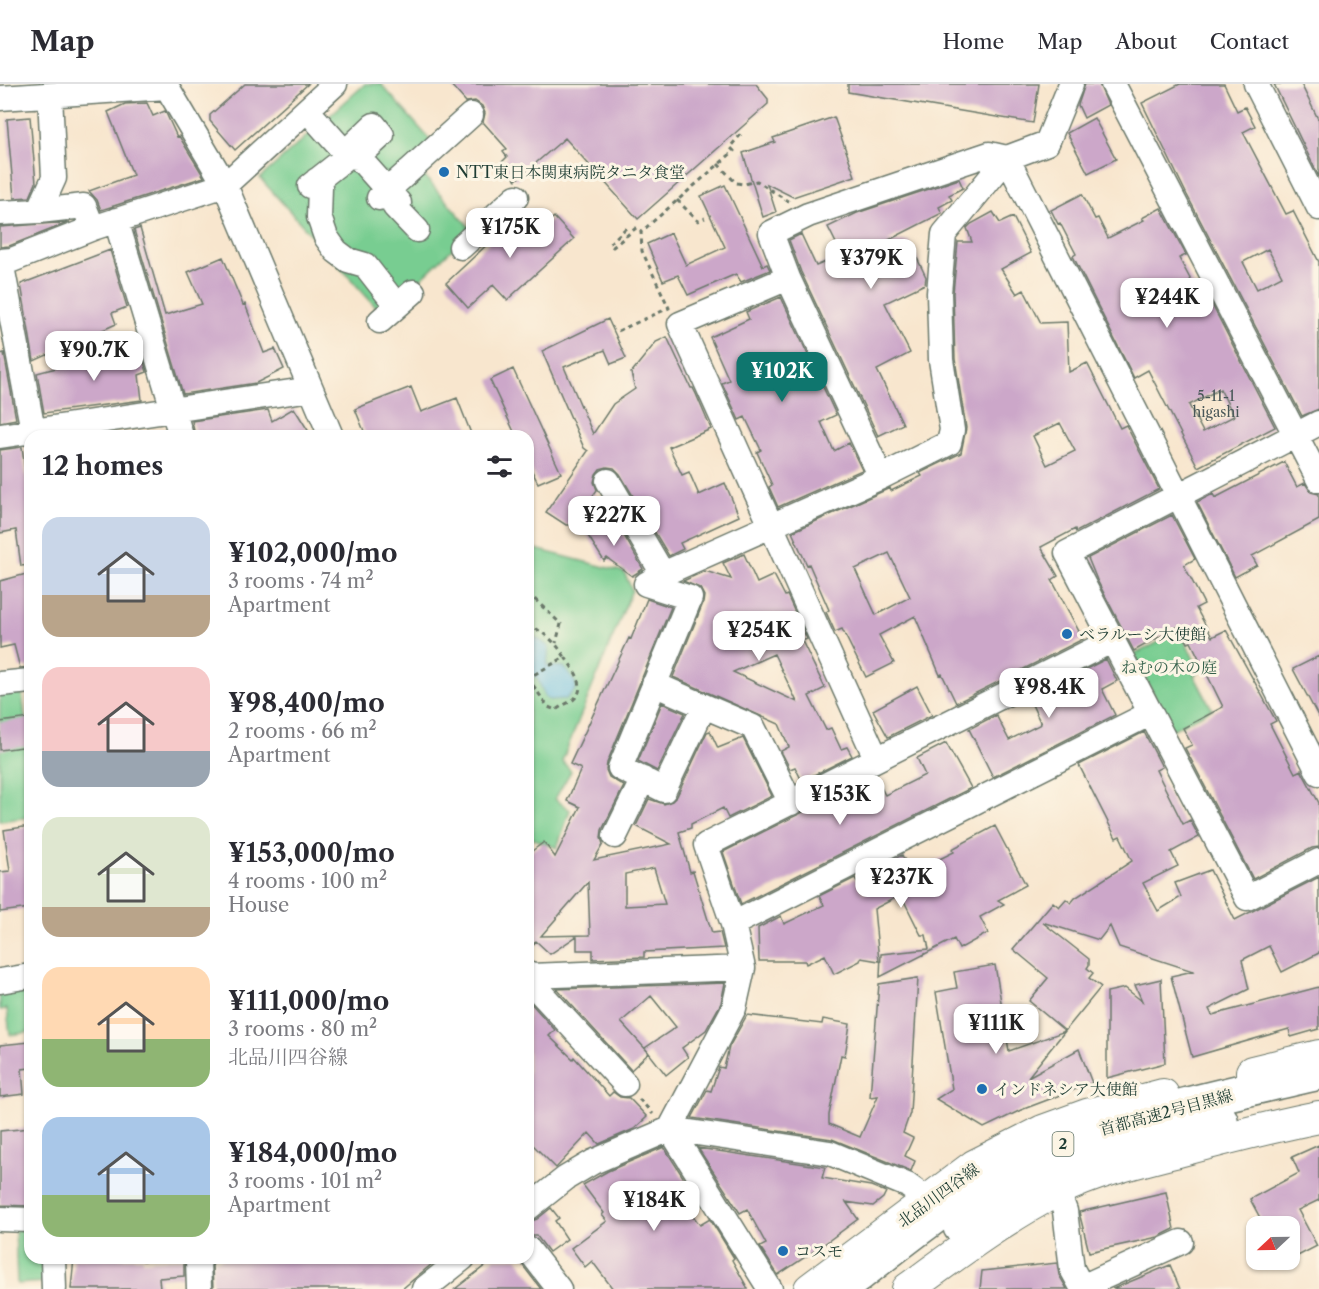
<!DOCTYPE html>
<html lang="en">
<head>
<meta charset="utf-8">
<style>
	:root { --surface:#fff; --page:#f7f7f7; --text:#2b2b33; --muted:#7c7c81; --line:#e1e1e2; --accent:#0f766e }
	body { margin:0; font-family:"Libre Caslon Text","Noto Serif JP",serif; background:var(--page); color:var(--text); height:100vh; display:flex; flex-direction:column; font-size:22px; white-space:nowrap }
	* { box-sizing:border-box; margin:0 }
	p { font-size:20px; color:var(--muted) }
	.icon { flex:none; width:33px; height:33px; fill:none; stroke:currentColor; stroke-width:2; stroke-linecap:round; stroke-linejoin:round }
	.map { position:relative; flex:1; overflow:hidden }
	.sheet { position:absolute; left:24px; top:346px; width:510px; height:834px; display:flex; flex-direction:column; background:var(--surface); border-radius:18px; box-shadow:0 2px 4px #0004 }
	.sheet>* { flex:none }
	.needle { width:39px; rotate:248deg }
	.controls { position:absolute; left:1246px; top:1132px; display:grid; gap:12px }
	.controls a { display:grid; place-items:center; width:54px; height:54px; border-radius:12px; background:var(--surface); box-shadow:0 2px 4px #0004; font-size:30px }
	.price { position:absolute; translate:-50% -51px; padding:0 14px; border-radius:12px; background:#fff; color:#222; font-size:20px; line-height:39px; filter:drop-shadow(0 2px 3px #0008) }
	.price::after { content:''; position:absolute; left:50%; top:36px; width:18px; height:14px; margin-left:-9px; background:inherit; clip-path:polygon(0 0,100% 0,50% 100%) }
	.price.selected { background:var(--accent); color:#fff }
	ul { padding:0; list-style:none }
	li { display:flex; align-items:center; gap:18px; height:150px; padding:0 18px }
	li span { display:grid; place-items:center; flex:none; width:168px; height:120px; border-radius:18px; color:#555 }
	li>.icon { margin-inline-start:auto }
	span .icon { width:72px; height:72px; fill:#fffc; stroke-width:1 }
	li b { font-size:26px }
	h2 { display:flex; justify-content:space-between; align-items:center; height:72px; padding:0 18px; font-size:26px }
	header { display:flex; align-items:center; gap:36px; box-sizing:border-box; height:84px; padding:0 30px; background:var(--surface); border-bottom:2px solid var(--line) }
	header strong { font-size:28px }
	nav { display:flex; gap:33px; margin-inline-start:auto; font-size:21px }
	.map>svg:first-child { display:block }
	.green { fill:#78cd91; stroke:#4c8562; stroke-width:1.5 }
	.water { fill:#63bce0; stroke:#417c8a; stroke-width:1.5 }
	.building { fill:#cca7c9; fill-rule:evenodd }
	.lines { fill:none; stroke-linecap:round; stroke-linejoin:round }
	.minor-casing { stroke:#6b786a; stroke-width:27 }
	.major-casing { stroke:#6b786a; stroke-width:34 }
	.highway-casing { stroke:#6b786a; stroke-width:36 }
	.path { stroke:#6b786a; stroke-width:3; stroke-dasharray:4.5 4.5; stroke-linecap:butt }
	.minor { stroke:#fff; stroke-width:24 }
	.major { stroke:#fff; stroke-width:32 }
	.highway { stroke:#fff; stroke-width:33 }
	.poi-dot { fill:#1f6fb2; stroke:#fcf5e5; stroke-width:2 }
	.labels { text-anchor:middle; stroke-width:6; stroke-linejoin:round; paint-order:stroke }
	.number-label { font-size:14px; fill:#4a5859 }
	.shield { fill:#fcf5e5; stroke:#617469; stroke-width:1.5 }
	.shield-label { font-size:15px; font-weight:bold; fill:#1f3d34 }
	.poi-label { font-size:16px; fill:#1f3d34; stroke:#fcf5e5; text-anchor:start }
	.park-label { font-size:16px; fill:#35614b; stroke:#fcf5e5 }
	.street-label { font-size:16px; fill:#1f3d34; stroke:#fcf5e5 }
</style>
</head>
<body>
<header>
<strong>Map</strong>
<nav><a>Home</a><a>Map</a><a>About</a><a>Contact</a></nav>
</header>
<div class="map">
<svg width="1319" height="1205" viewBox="0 0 1319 1205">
	<rect width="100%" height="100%" fill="#fcf5e5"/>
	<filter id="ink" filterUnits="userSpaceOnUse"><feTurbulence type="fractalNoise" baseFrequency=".0167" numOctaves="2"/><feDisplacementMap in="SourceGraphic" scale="12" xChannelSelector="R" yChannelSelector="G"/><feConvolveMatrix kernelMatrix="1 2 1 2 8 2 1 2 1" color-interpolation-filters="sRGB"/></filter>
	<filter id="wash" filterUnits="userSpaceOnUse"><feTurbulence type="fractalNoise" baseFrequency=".008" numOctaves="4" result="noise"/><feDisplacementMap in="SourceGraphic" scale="24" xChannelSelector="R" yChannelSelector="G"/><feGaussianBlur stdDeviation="1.35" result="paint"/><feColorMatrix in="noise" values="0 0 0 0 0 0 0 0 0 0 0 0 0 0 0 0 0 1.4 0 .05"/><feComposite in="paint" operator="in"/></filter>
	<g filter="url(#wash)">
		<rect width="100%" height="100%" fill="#f8e6ce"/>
		<path class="green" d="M365,0H381L432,58L412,78L472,146L383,231L260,94Z
			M528,463L624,488L632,506L562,677L571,687L555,715L570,726L557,764L528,753Z
			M1180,547L1200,587L1194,591L1212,625L1172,646L1133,571Z
			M22,609L30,675V733L0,737V611Z
			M30,905V948L10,951L7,925L0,926V910Z
			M15,1143H30V1174L46,1175L47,1198L17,1200Z"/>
		<path class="water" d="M528,553L537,554L549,563L547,582L564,583L575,598L576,605L566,615L549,616L545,612L537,594L528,590Z"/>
		<g id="blocks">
			<path class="building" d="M245,0H308L235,66L210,37V31Z
				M450,0H756L768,15V20L638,135L565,54L516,96L501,79L507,73L503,68L507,65L483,38L485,29L482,22L475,17L466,18Z
				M848,0H1039L1033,39L848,8Z
				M1085,0H1099L1108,21L1084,34L1078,21Z
				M1180,0H1224L1237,27L1245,23L1255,42L1243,48L1286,130L1293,127L1319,178V325L1302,332L1187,111L1142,19ZM1268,165L1282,192L1257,205L1243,178Z
				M1274,0H1301L1319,37V93Z
				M147,19L153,32L165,27L177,53L179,52L204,93L101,126L97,116L89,107L133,91L108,28L125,20Z
				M30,33L36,99L30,113L14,114L7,35Z
				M834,33L855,92L793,113L767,100L776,128L763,133L743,69L775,58L773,54Z
				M1094,34L1116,75L1088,89L1067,49Z
				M959,95L963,104L949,111L952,116L939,123L942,129L887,157H909L926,193L925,200L885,219L910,269L877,286L903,340L878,352L801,188L789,156L801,150L816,182L842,171L828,143L857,129Z
				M725,101L763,182L767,180L770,186L741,198L736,190L688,211L678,191L663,197L647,160L671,149L686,181L725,163L701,112Z
				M1082,110L1095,135L1098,134L1108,154L1144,136L1142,134L1161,124L1186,171L1179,174L1202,217L1208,213L1275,343L1198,383L1148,286L1134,294L1073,172L1076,170L1060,139L1058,140L1051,126ZM1220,305L1234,332L1203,348L1189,321Z
				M524,126L541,145L554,133L574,155L507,216L493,201L468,224L446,199Z
				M993,128L1000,139L1013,133L1031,169L1001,185L1017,210L1024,206L1041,239L1067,238L1069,288L1087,279L1120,344L1126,341L1159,405L1076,448L1075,445L1041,463L1058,492L1052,496L1083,555L956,619L942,590L940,591L915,532L879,551L894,579L866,593L842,545L835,548L826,528L829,526L809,480L807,481L792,448L890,404L891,407L922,392L920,389L961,369L966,344L955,275L953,209L958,158H972L967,144L971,140ZM1060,339L1075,367L1047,381L1033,352ZM889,469L910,513L876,531L855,485Z
				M70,138L9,162L0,163V143Z
				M140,144L165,231L202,220L188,188L223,173L243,221L245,220L264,269L275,265L284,285L256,299L183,310L134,146Z
				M110,166L127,223L112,229L116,240L34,277L21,200Z
				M781,213L836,331L821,338L834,367L849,359L862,386L778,423L769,403L772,401L757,368L761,366L745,333L739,336L722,299L729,296L710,253L749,235L746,228Z
				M608,235L626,274L611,280L605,266L564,283L593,350L613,320L635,305L631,289L656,258L667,253L691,304H693L696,310L711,345L669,363L682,391L689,388L699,411L725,399L739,432L680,459L683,465L669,472L620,390L614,384L607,383L600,385L596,390L594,398L597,406L572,441H566L546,428L588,367L584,364L542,267Z
				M139,262L147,288L139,291L142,316L44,329L37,289Z
				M4,269L16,335L0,338V270Z
				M513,285L561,389L538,399L528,379V352H516L490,296Z
				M411,303L421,328L457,314L472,352H366L355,325Z
				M294,324L309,348L300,352H195L192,337L268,326L272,337Z
				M22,363L30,422V481L21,482L16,446L0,449V366Z
				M1284,378L1297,403L1305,399L1311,408L1319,410V436L1252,472L1257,481L1235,493L1197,418L1213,410L1215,414Z
				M1172,431L1195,475L1184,481L1204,520L1196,524L1212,553L1226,546L1276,637L1270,640L1295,689L1301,686L1319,719V763L1312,764L1253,795L1185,664L1192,661L1183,644L1223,623L1191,558L1188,559L1179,542L1134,567L1097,496L1088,474Z
				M605,435L613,445L618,441L643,485L632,492L607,474L604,477L585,447Z
				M744,470L757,499L774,491L785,512L787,511L807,555L802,557L825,604L809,612L826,646L831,644L841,665L847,663L852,672L802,697L795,683L790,685L781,667L789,663L779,640L673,593L703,519L704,512L700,504L683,497L705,487L731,495L723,479ZM774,570L797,618L733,588Z
				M30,489V583L20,584L14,561L0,564V497Z
				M647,515L671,523L607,679L606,686L609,693L624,702L602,746L601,754L603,760L594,776L671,760L636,742L649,715L664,720L672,717L677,712L707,648L710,647L718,664L743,654L772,712L728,734L723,724L691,740V744L679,748L690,788L693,787L712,849L720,848L724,864L644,868V873L593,875V866H577V852L550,870L536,857L528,867V770L544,758L555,773L580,723L567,717L581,685L570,680L629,554L631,555ZM654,784L665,820L625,822V790ZM588,798L590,851L541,852Z
				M1319,572V634L1293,585Z
				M1106,575L1117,597L1102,605L1115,631L993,693L969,645L996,631L1009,656L1041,640L1029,614Z
				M917,602L932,631L888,653L873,626Z
				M662,619L685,629L657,687L638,677Z
				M30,634V662L0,666V638Z
				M1144,648L1162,683L1156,686L1183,740L1190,736L1199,753L1171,768L1178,782L1143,799L1158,827L1181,813L1175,799L1210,786L1235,836L1319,793V869L1282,888L1269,862L1242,876L1249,905L1209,925L1212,931L1319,903V945L1291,953L1289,945L1192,973L1171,892L1193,887L1119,863L1110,842L1099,856L1042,838L1089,875V881L1087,884L1093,889L1089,894L1101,903L1065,947L1029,917L1048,894L1013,865L1053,818L1059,823L1066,815L1071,819L1075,814L1132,777L1120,752L1116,754L1079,681Z
				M946,659L971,704L741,820L723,768L837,711L838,713L876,694L885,711L925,691L917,674Z
				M30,742V824L0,828V788L10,787L4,746Z
				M995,742L1026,801L998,816L1004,820L980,833L988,849L959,865L954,855L880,893L881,870L929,865L926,851H921L901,811L874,825L879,877L861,874L860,877L834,890L825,871L806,880L805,877H759L758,844L781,832L784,840L824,821L819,812L855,794L863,809L892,795L884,780L902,771L911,789L954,768L952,765Z
				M995,881L1009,967L1065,947L1028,993L1079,965L1092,999L1021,1026L984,1044L936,1015L952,1005L936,908L957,904L954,888Z
				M918,894L910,1029L903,1049L913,1054L905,1072L915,1077L911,1087L832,1055L692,1034L707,1006L711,1007L719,983L724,984L729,963L747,931L822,940L823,935L850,940L845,972L841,971L829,1031V1040L860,1053L878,1012L870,1013L879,900Z
				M1161,895L1165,979L1107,994V908L1125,904L1142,917L1135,901Z
				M725,899L721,919L706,946L682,964L688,973L666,991L649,969L631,986L557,905ZM651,912L676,943L645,964L649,969L621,938Z
				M528,916L555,946L549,952L573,975L574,973L609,1012L613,1008L620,1013L629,1014L647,1033L634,1045L599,1060L589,1049L556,1084L528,1056Z
				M30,958V984L22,985L24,1010L0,1013V961Z
				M30,1044V1122L0,1121V1047Z
				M1319,1061V1116L1298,1126L1317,1162L1290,1176V1143H1265L1250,1115L1299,1089L1292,1073Z
				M664,1063L690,1104L678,1112L700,1141L710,1135L734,1174L732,1176L748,1205H613L592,1177L585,1183L571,1164L607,1137L602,1131L604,1129L583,1101L608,1087Z
				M698,1064L825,1083L822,1094L871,1102L886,1108L883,1114L873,1122L846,1118L858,1135L816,1166L778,1191L760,1163L766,1160L747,1125L740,1129Z
				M1166,1108L1174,1145L1158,1153L1089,1168L1079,1128Z
				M551,1124L559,1134L555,1137L567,1155L549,1168L536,1151H528V1138L537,1135Z
				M74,1174H143V1177L184,1174V1192L159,1194L160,1205H71Z
				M223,1174H439L402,1205H213L212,1182L214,1178Z
				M495,1174H517L541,1205H455Z
				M1057,1179L1059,1191L1067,1205H980L982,1187Z
				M1170,1181L1180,1205H1113L1115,1204Z"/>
		</g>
	</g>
	<g filter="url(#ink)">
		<use href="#blocks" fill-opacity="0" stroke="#6b786a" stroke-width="1.5"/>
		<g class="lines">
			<g class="minor-casing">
				<path id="minor" d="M1113,0L1319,396
					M1256,0L1319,124
					M0,14L167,3L225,101L331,352
					M307,26L348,72L358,73L382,51L374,41L351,63L353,67L348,72L310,102
					M358,73L399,119L395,123L417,146
					M317,96L320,102L319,133L326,153L336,167L348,176L365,181L397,222
					M379,114L471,31
					M39,127L54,94L50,11
					M0,129L39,127L84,122L93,144
					M116,136L181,352
					M461,163L516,113
					M0,177L12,176L93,144L225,101L335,0
					M1,177L34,352
					M788,194L881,393
					M380,237L413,208
					M1319,339L1067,469L1247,814L1319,777
					M0,352L311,305
					M608,397L663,490
					M0,600L30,597
					M654,600L704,622
					M876,674L680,240L788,194L771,149L808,131L989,70L1007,74L1319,689
					M791,719L753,643L704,622L664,706L620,684L690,514L646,500L663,490L881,393L949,359L952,346L941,276L939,209L944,150L1007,74L1047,59L1071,0
					M615,752L643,695
					M733,840L1151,629
					M528,890L536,904L625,1000
					M530,892L743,884
					M0,897L30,892
					M670,1045L734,924L743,884L733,840L706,761L1113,556
					M670,1045L770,1205
					M1057,1106L1065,1127L1072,1185L1083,1205
					M528,1124L566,1094L593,1078L670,1045L830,1069L907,1101L929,1117
					M0,1135L30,1136
					M528,1165L559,1205
					M53,1174L54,1205
					M1082,1203L1181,1158
					M199,1205L198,1176L201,1174
					M424,1205L463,1174"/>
			</g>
			<g class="major-casing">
				<path id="major" d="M1252,988L1319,972
					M810,1205L974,1082L1043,1047L1087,1031L1163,1011
					M908,1205C956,1170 1004,1134 1056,1107C1096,1087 1139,1077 1182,1066C1227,1054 1273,1042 1319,1033"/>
			</g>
			<g class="highway-casing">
				<path id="highway" d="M960,1143C1045,1085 1122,1062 1221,1036
					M841,1205C901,1159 959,1109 1028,1076C1119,1031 1221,1012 1319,989"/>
			</g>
			<path class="path" d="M718,80L736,99L744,100L757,97L789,118
				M677,116L698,137L705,134
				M626,144L609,160L613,163L636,144L641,148
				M618,247L669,224L642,167L641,148L734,67L730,63L743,48
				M528,509L561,540L556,559
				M528,540C544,549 555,557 565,573L528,594
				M528,594L548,623L556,626C561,622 568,619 573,616C589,603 573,585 565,573
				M639,1015L653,1030"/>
			<use href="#minor" class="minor"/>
			<use href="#major" class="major"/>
			<use href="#highway" class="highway"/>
		</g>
	</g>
	<g class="poi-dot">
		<circle cx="444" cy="88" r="6"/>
		<circle cx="1067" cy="550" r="6"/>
		<circle cx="982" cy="1005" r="6"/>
		<circle cx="783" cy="1167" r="6"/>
	</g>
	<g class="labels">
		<g class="number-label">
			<text x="1216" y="317">5-11-1<tspan x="1216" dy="16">higashi</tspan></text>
		</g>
		<rect class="shield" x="1052.5" y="1048" width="21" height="24" rx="4.5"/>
		<g class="shield-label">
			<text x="1063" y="1065">2</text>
		</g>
		<g class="poi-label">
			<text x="456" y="94">NTT東日本関東病院タニタ食堂</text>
			<text x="1079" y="556">ベラルーシ大使館</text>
			<text x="994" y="1011">インドネシア大使館</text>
			<text x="795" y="1173">コスモ</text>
		</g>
		<g class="park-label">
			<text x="1169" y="589">ねむの木の庭</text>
		</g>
		<g class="street-label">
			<text transform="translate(1166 1028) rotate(-15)" y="6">首都高速2号目黒線</text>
			<text transform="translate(938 1111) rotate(-36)" y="6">北品川四谷線</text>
		</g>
	</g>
</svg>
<div class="controls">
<a><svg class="needle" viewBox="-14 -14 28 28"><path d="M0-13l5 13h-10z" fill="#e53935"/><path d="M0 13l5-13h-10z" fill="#7c7c81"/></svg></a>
</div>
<b class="price" style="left:510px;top:175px">¥175K</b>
<b class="price" style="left:871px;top:206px">¥379K</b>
<b class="price" style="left:1167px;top:245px">¥244K</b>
<b class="price" style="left:94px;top:298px">¥90.7K</b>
<b class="price selected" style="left:782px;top:319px">¥102K</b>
<b class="price" style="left:614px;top:463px">¥227K</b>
<b class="price" style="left:759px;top:578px">¥254K</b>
<b class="price" style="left:1049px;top:635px">¥98.4K</b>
<b class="price" style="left:840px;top:742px">¥153K</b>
<b class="price" style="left:901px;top:825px">¥237K</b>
<b class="price" style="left:996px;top:971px">¥111K</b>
<b class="price" style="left:654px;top:1148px">¥184K</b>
<section class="sheet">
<h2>12 homes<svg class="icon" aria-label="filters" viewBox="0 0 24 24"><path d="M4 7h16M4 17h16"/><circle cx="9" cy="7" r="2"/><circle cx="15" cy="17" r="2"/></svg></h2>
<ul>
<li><span style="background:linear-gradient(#c9d6e8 65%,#b9a48a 0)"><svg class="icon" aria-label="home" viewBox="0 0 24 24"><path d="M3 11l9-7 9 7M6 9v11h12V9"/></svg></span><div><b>¥102,000/mo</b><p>3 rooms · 74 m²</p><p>Apartment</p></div></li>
<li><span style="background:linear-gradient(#f6c9c9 70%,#9aa5b1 0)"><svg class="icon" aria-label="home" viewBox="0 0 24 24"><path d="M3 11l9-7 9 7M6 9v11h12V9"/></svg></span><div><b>¥98,400/mo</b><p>2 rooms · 66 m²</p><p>Apartment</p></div></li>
<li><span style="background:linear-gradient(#dfe7d0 75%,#b9a48a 0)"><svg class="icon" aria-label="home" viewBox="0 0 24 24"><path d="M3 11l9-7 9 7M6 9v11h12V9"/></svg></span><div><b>¥153,000/mo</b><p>4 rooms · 100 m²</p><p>House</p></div></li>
<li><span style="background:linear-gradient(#ffd9b3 60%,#8fb573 0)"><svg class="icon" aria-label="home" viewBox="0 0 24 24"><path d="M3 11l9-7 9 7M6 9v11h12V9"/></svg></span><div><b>¥111,000/mo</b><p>3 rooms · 80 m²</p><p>北品川四谷線</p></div></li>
<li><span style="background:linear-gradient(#a9c7e8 65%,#8fb573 0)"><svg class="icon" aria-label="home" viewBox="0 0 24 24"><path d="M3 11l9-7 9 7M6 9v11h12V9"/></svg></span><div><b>¥184,000/mo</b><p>3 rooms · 101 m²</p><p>Apartment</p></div></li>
</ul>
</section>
</div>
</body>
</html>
